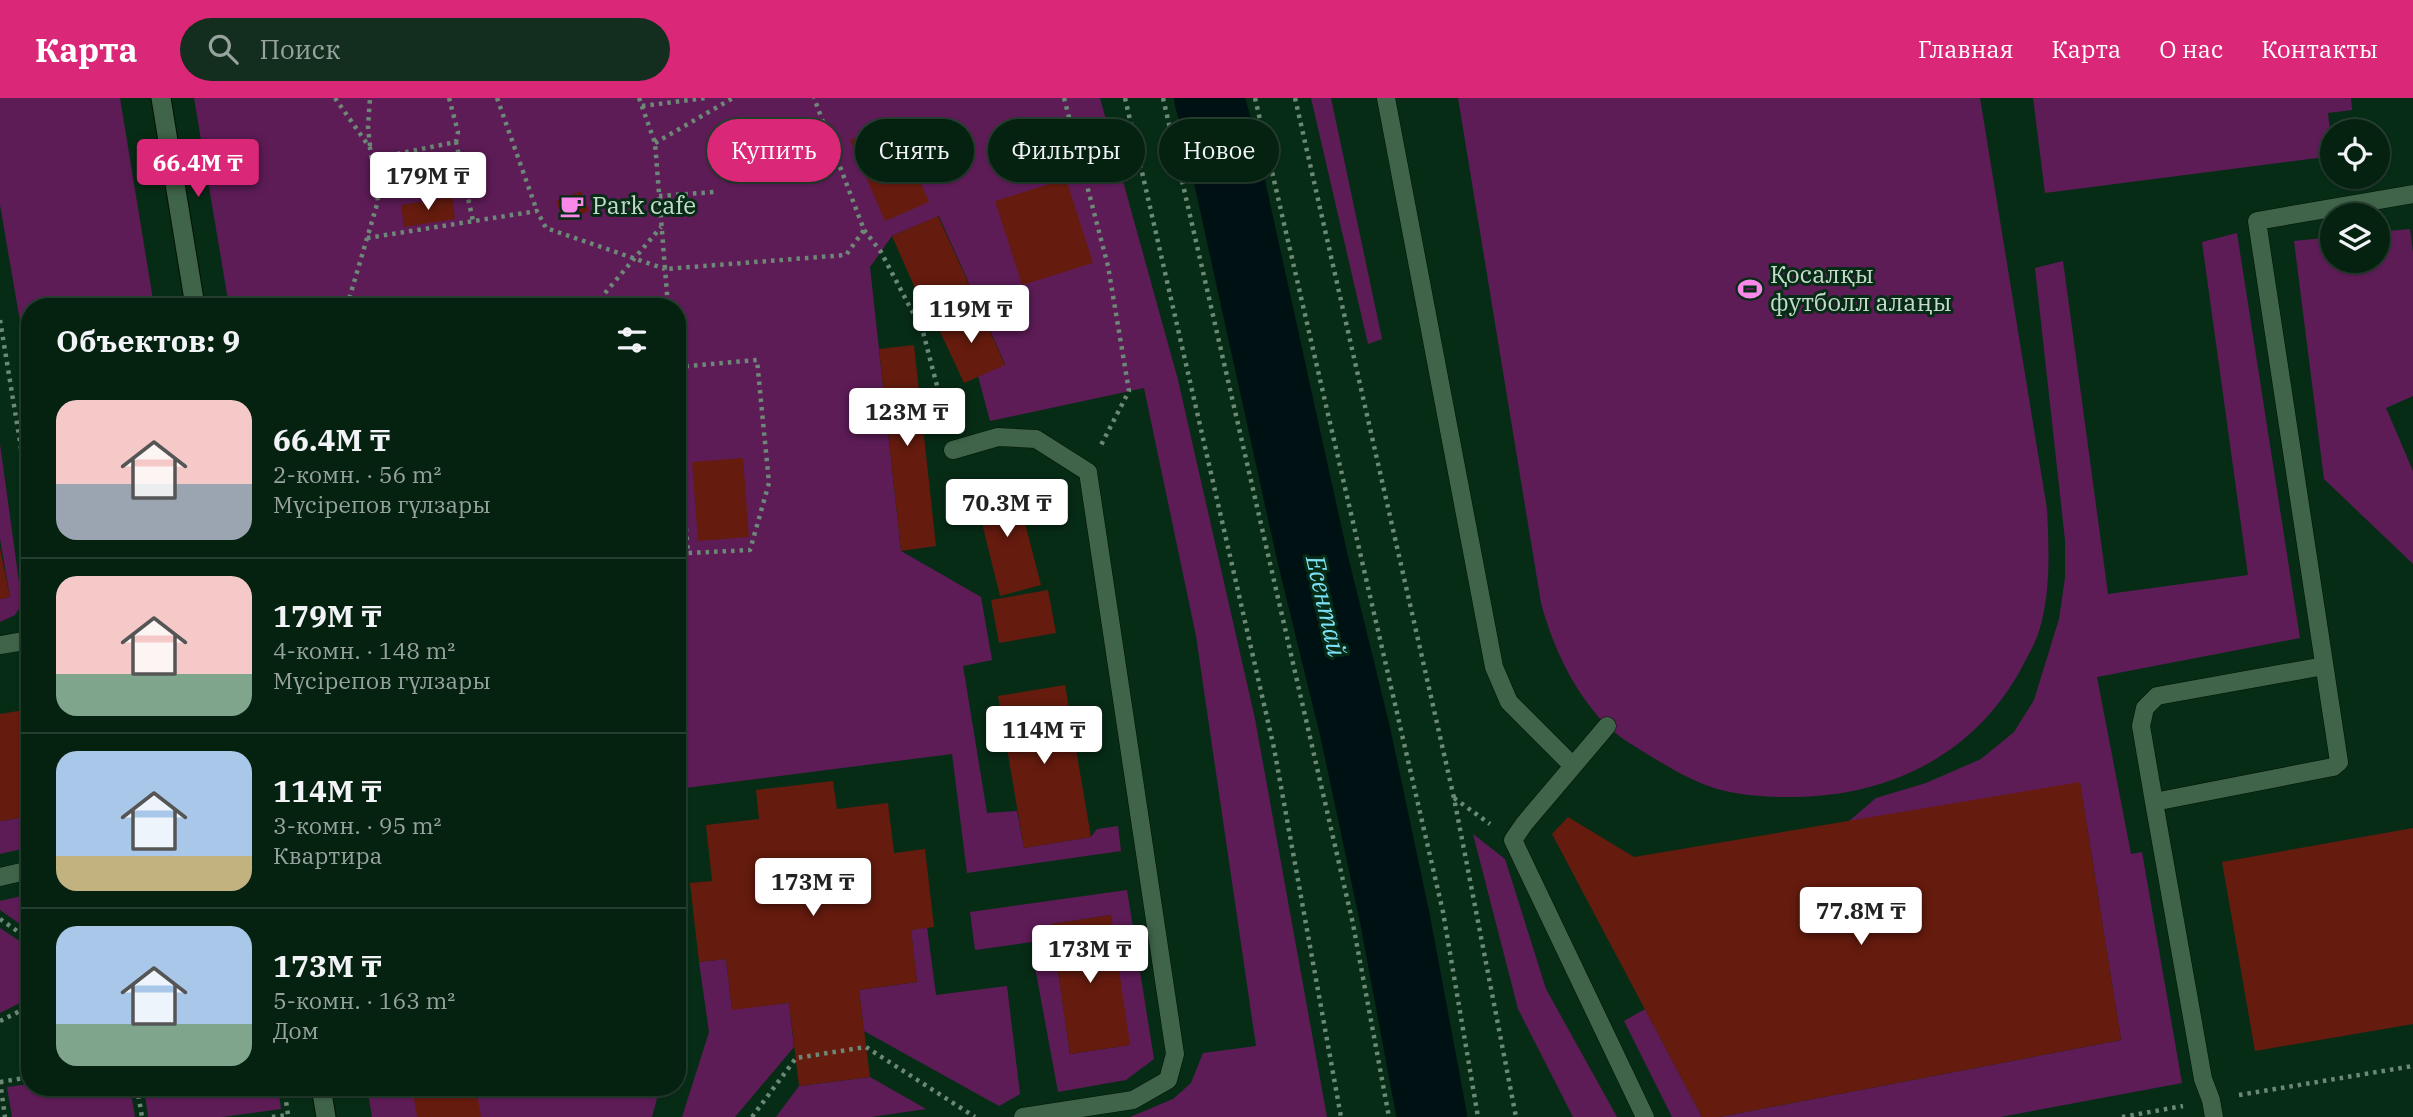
<!DOCTYPE html>
<html lang="ru">
<head>
<meta charset="utf-8">
<style>
	:root { --surface:#052110; --page:#132e1e; --text:#f1f3f6; --muted:#97a39f; --line:#263e30; --accent:#db2777 }
	body { margin:0; font-family:"IBM Plex Serif",serif; background:var(--page); color:var(--text); height:100vh; display:flex; flex-direction:column; font-size:26px; white-space:nowrap }
	* { box-sizing:border-box; margin:0 }
	p { font-size:23px; color:var(--muted) }
	.icon { flex:none; width:38px; height:38px; fill:none; stroke:currentColor; stroke-width:2; stroke-linecap:round; stroke-linejoin:round }
	.map { position:relative; flex:1; overflow:hidden }
	.drawer { position:absolute; left:21px; top:200px; width:665px; height:798px; display:flex; flex-direction:column; background:var(--surface); border-radius:28px; box-shadow:0 2px 5px #0004,0 0 0 2px var(--line) }
	.drawer>* { flex:none }
	.hud { position:absolute; left:707px; top:21px; width:665px; height:63px; display:flex; gap:14px }
	.tools { position:absolute; left:2320px; top:21px; display:grid; gap:14px }
	.tools a { display:grid; place-items:center; width:70px; height:70px; border-radius:50%; background:var(--surface); box-shadow:0 2px 5px #0004,0 0 0 2px var(--line); font-size:35px }
	.price { position:absolute; translate:-50% -60px; padding:0 16px; border-radius:7px; background:#fff; color:#222; font-size:23px; line-height:46px; filter:drop-shadow(0 2px 4px #0008) }
	.price::after { content:''; position:absolute; left:50%; top:42px; width:21px; height:16px; margin-left:-10px; background:inherit; clip-path:polygon(0 0,100% 0,50% 100%) }
	.price.active { background:var(--accent); color:#fff }
	ul { padding:0; list-style:none }
	li { display:flex; align-items:center; gap:21px; height:175px; padding:0 35px }
	li+li { border-top:2px solid var(--line) }
	li span { display:grid; place-items:center; flex:none; width:196px; height:140px; border-radius:21px; color:#555 }
	li>.icon { margin-inline-start:auto }
	span .icon { width:84px; height:84px; fill:#fffc; stroke-width:1 }
	li b { font-size:30px }
	h2 { display:flex; justify-content:space-between; align-items:center; height:84px; padding:0 35px; font-size:30px }
	.pill { padding:0 24px; border-radius:32px; background:var(--surface); box-shadow:0 2px 5px #0004,0 0 0 2px var(--line); font-size:24px; line-height:63px }
	.pill.active { background:var(--accent); color:#fff }
	header { display:flex; align-items:center; gap:42px; box-sizing:border-box; height:98px; padding:0 35px; background:var(--accent); color:#fff }
	header strong { font-size:33px }
	nav { display:flex; gap:38px; margin-inline-start:auto; font-size:24px }
	.search { width:490px; height:63px; background:var(--page); display:flex; align-items:center; gap:18px; box-sizing:border-box; padding:0 24px; border-radius:38px; color:var(--muted); font-size:26px }
	.map>svg:first-child { display:block }
	.green { fill:#5e1c57 }
	.lines { fill:none; stroke-linecap:round; stroke-linejoin:round }
	.river { stroke:#001114; stroke-width:70 }
	.building { fill:#651b0e }
	.service-casing { stroke:#001304; stroke-width:19 }
	.minor-casing { stroke:#001304; stroke-width:21 }
	.path { stroke:#6c8876; stroke-width:4.5; stroke-dasharray:3.5 5; stroke-linecap:butt }
	.service { stroke:#40644a; stroke-width:18 }
	.minor { stroke:#40644a; stroke-width:19 }
	.labels { text-anchor:middle; stroke-width:6; stroke-linejoin:round; paint-order:stroke }
	.poi-label { font-size:24px; fill:#c6dacb; stroke:#072c16; text-anchor:start }
	.water-label { font-size:26px; font-style:italic; fill:#7be1f6; stroke:#072c16 }
</style>
</head>
<body>
<header>
<strong>Карта</strong>
<div class="search"><svg class="icon" aria-label="search" viewBox="0 0 24 24"><circle cx="10" cy="10" r="6"/><path d="M15 15l6 6"/></svg>Поиск</div>
<nav><a>Главная</a><a>Карта</a><a>О нас</a><a>Контакты</a></nav>
</header>
<div class="map">
<svg width="2413" height="1019" viewBox="0 0 2413 1019">
	<rect width="100%" height="100%" fill="#072c16"/>
	<path class="green" d="M0,0H120L154,208H30V281L0,107Z
		M194,0H1100L1178,282L1255,621L1327,1019H1130L1173,1001L1191,985L1203,955L1256,948L1196,538L1144,290L990,323L978,278L1005,266L939,118L892,138L870,169L901,453L981,499L992,562L963,568L987,715L1017,713L1024,750L1091,739L1097,731L1118,728L1121,753L967,775L952,656L677,691V208H229Z
		M1311,0H1331L1382,241L1368,246Z
		M1458,0H1980L2047,411C2049,452 2051,494 2039,533C2035,546 2027,559 2021,571C1973,659 1885,700 1787,699C1763,699 1737,697 1714,690C1692,683 1672,671 1652,659C1636,649 1618,639 1605,626C1573,592 1553,549 1541,505Z
		M2033,0H2351L2352,12L2328,15L2333,58L2045,95Z
		M2410,131L2413,155V298L2386,310L2413,373V466L2324,381L2294,143L2333,139V163H2378V134Z
		M2237,135L2300,540L2097,579L2131,756L2142,754L2182,985L2000,1019H1719L2121,942L2080,685L1848,724L1876,700L1926,685L1981,661L2014,634L2034,602L2059,521L2065,480V442L2035,170L2063,163L2108,496L2248,477L2202,144Z
		M0,346L22,506L15,517L0,524V501L10,499L0,441Z
		M30,718V749L0,756V723Z
		M1473,736L1505,761L1546,891L1617,1019H1573L1518,911Z
		M1127,792L1154,961L1126,982L1058,994L1035,869L1057,865L1070,956L1129,947L1111,817L1052,826L1054,841L975,852L970,814Z
		M30,796V833L0,812V803Z
		M927,829L936,897L1007,888L1020,996L999,1008L864,933L859,892L917,884L911,832Z
		M0,830L30,850V900L0,915Z
		M726,861L732,911L789,905L794,949L735,1019H682L709,934L699,864Z
		M1645,911L1702,1019H1672L1624,923Z
		M870,979L926,1011L871,1019H776L799,988Z
		M30,986V989H130L135,1019H12L7,989Z
		M144,989H278L281,1011L222,1019H148Z
		M367,989H660L652,1019H372Z"/>
	<g class="lines">
		<path class="river" d="M1209,0L1219,36L1312,458L1355,633L1395,821L1432,1019"/>
	</g>
	<path class="building" d="M894,23L929,104L885,123L850,42Z
		M1066,81L1093,165L1022,187L995,103Z
		M581,93L589,113L563,123L556,103Z
		M452,99L455,121L404,129L401,107Z
		M938,118L977,204L930,224L892,138Z
		M979,209L1005,267L964,285L937,227Z
		M914,247L936,448L901,453L879,251Z
		M743,360L749,439L698,443L692,364Z
		M1014,383L1041,487L1000,498L974,393Z
		M677,449H679L685,522H677Z
		M0,450L10,499L0,501Z
		M1048,492L1056,535L999,545L991,502Z
		M1065,587L1091,739L1024,750L998,598Z
		M30,611V718L0,723V616Z
		M833,683L837,711L888,705L894,755L925,751L934,829L911,832L917,884L859,892L870,979L799,988L789,905L732,912L726,861L699,864L690,785L712,783L706,727L759,721L756,692Z
		M2080,684L2121,942L1719,1019H1702L1552,736L1568,719L1634,759Z
		M2413,730V926L2255,953L2222,764Z
		M1111,817L1130,947L1070,956L1051,826Z
		M412,989H476L481,1019H417Z"/>
	<g class="lines">
		<g class="service-casing">
			<path id="service" d="M1386,0L1494,569L1509,604L1573,668
				M953,352L998,339L1036,341L1088,374L1175,956L1168,982L1133,1002L1023,1019
				M0,547L30,542
				M1607,628L1524,726L1513,742L1645,1019
				M2154,704L2141,628L2145,610L2157,598L2324,568
				M0,779L30,772
				M2214,1019L2211,1002L2203,981L2154,704L2333,669L2339,664L2257,123L2413,96"/>
		</g>
		<g class="minor-casing">
			<path id="minor" d="M161,0L195,208
				M321,989L326,1019"/>
		</g>
		<path class="path" d="M335,0L370,50L378,103L347,208
			M449,0L458,34L456,44
			M497,0L537,113
			M639,0L655,45L665,171L846,157L864,132L814,0
			M1064,0L1108,168L1129,293L1100,349
			M1125,0L1274,650L1341,1019
			M1163,0L1353,826L1389,1019
			M1255,0L1443,814L1478,1019
			M1295,0L1454,700L1516,1019
			M642,8L706,0
			M655,45L733,0
			M370,48L368,29L370,0
			M372,61L456,44L473,123
			M659,98L715,94
			M864,132L881,154L923,234L947,326
			M367,140L537,113L546,130L665,171L668,208
			M594,208L661,129
			M0,222L30,405
			M677,269L757,262L769,385L750,452L688,455L677,321
			M1454,700L1490,726
			M0,821L30,842
			M0,923L30,908
			M0,983L5,1019
			M0,984L30,979
			M137,989L142,1019
			M2239,997L2413,968
			M272,1019L288,1017L284,989
			M752,1019L796,960L866,949L975,1019
			M2122,1019L2183,1008"/>
		<use href="#service" class="service"/>
		<use href="#minor" class="minor"/>
	</g>
	<defs>
		<g id="cafe-bare" transform="scale(1.89)"><path d="M-5.5-4.5H6V0H3Q3 3.5 0 3.5H-2.5Q-5.5 3.5-5.5 0ZM3-3.2v2h1.7v-2ZM-6 4.5H4V6H-6Z" fill="#f988e9" stroke="#072c16" stroke-width="2.5" paint-order="stroke"/></g>
		<g id="stadium-bare" transform="scale(1.89)"><path d="M0-5a6.5 5 0 1 0 0 10a6.5 5 0 1 0 0-10ZM-3.5-1.8h7v3.6h-7Z" fill="#f988e9" stroke="#072c16" stroke-width="2.5" paint-order="stroke"/></g>
	</defs>
	<g fill-rule="evenodd">
		<use href="#cafe-bare" x="572" y="108"/>
		<use href="#stadium-bare" x="1750" y="191"/>
	</g>
	<g class="labels">
		<g class="poi-label">
			<text x="592" y="116">Park cafe</text>
			<text x="1770" y="185">Қосалқы<tspan x="1770" dy="28">футболл алаңы</tspan></text>
		</g>
		<g class="water-label">
			<text transform="translate(1326 508) rotate(77)" y="9">Есентай</text>
		</g>
	</g>
</svg>
<div class="tools">
<a><svg class="icon" aria-label="locate" viewBox="0 0 24 24"><circle cx="12" cy="12" r="6"/><path d="M12 2v4M12 18v4M2 12h4M18 12h4"/></svg></a>
<a><svg class="icon" aria-label="layers" viewBox="0 0 24 24"><path d="M12 4l9 5-9 5-9-5zM3 14l9 5 9-5"/></svg></a>
</div>
<b class="price active" style="left:198px;top:101px">66.4M ₸</b>
<b class="price" style="left:428px;top:114px">179M ₸</b>
<b class="price" style="left:971px;top:247px">119M ₸</b>
<b class="price" style="left:907px;top:350px">123M ₸</b>
<b class="price" style="left:1007px;top:441px">70.3M ₸</b>
<b class="price" style="left:1044px;top:668px">114M ₸</b>
<b class="price" style="left:813px;top:820px">173M ₸</b>
<b class="price" style="left:1861px;top:849px">77.8M ₸</b>
<b class="price" style="left:1090px;top:887px">173M ₸</b>
<div class="hud">
<a class="pill active">Купить</a>
<a class="pill">Снять</a>
<a class="pill">Фильтры</a>
<a class="pill">Новое</a>
</div>
<section class="drawer">
<h2>Объектов: 9<svg class="icon" aria-label="filters" viewBox="0 0 24 24"><path d="M4 7h16M4 17h16"/><circle cx="9" cy="7" r="2"/><circle cx="15" cy="17" r="2"/></svg></h2>
<ul>
<li><span style="background:linear-gradient(#f6c9c9 60%,#9aa5b1 0)"><svg class="icon" aria-label="home" viewBox="0 0 24 24"><path d="M3 11l9-7 9 7M6 9v11h12V9"/></svg></span><div><b>66.4M ₸</b><p>2-комн. · 56 m²</p><p>Мүсірепов гүлзары</p></div></li>
<li><span style="background:linear-gradient(#f6c9c9 70%,#7fa58c 0)"><svg class="icon" aria-label="home" viewBox="0 0 24 24"><path d="M3 11l9-7 9 7M6 9v11h12V9"/></svg></span><div><b>179M ₸</b><p>4-комн. · 148 m²</p><p>Мүсірепов гүлзары</p></div></li>
<li><span style="background:linear-gradient(#a9c7e8 75%,#c2b280 0)"><svg class="icon" aria-label="home" viewBox="0 0 24 24"><path d="M3 11l9-7 9 7M6 9v11h12V9"/></svg></span><div><b>114M ₸</b><p>3-комн. · 95 m²</p><p>Квартира</p></div></li>
<li><span style="background:linear-gradient(#a9c7e8 70%,#7fa58c 0)"><svg class="icon" aria-label="home" viewBox="0 0 24 24"><path d="M3 11l9-7 9 7M6 9v11h12V9"/></svg></span><div><b>173M ₸</b><p>5-комн. · 163 m²</p><p>Дом</p></div></li>
</ul>
</section>
</div>
</body>
</html>
